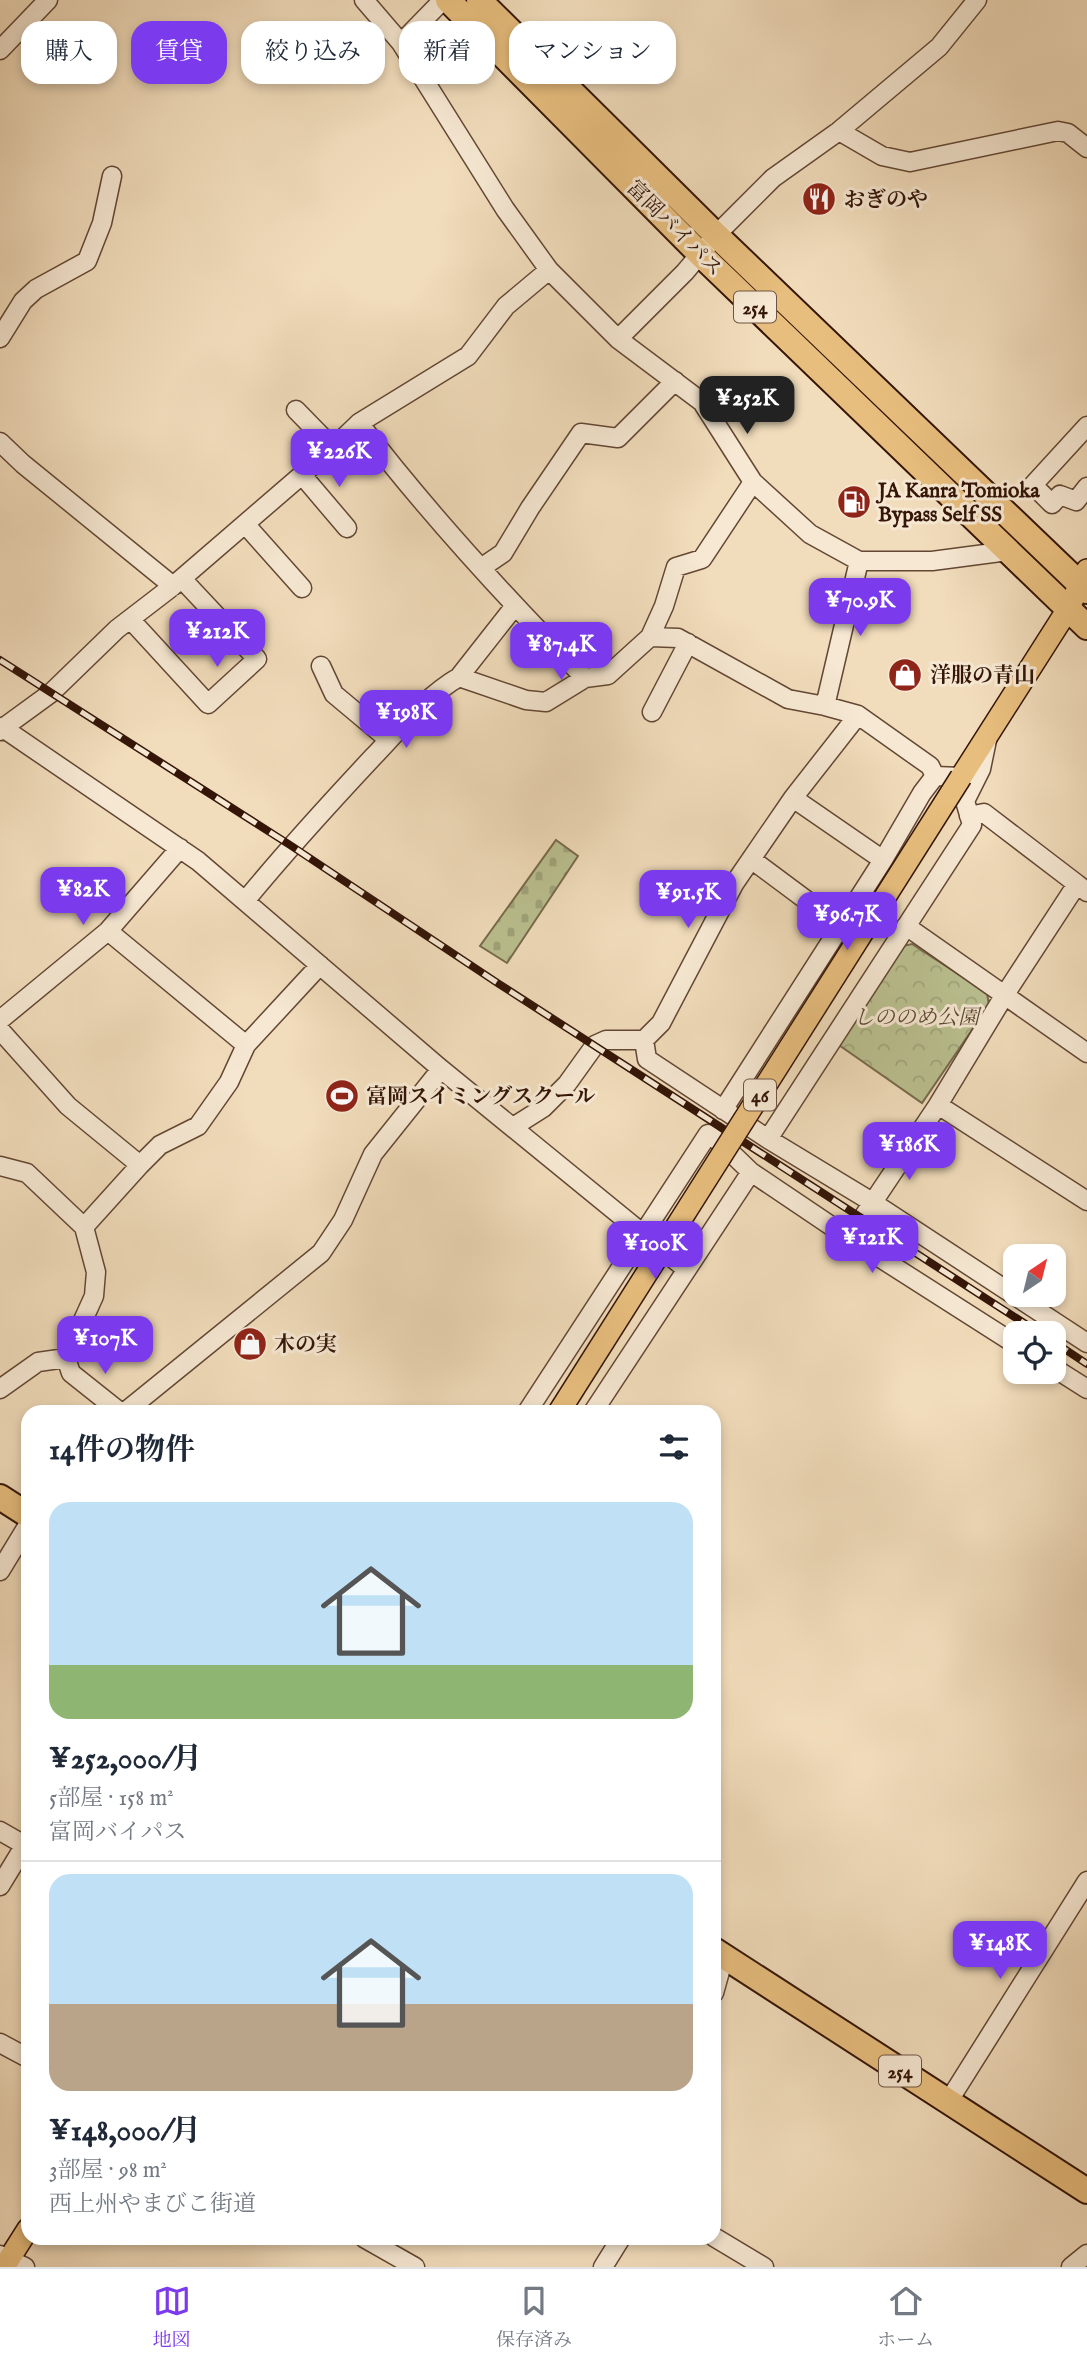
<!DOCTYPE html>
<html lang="ja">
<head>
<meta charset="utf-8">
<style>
	:root { --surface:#fff; --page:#f6f6f7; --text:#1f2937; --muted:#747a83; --line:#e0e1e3; --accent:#7c3aed }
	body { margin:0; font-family:"IM FELL English","Noto Serif JP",serif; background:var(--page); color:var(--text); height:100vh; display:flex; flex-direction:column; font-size:26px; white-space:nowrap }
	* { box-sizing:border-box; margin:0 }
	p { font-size:23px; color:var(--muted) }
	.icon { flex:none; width:38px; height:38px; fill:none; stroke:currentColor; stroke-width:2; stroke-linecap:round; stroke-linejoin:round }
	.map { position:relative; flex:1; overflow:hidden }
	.panel { position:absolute; left:21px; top:1405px; width:700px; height:840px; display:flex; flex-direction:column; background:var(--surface); border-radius:21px; box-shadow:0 4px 10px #0003 }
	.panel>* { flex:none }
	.hud { position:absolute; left:21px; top:21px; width:700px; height:63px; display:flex; gap:14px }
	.needle { width:46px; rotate:35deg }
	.controls { position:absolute; left:1003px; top:1244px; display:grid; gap:14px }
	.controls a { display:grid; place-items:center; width:63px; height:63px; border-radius:14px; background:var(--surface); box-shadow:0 4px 10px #0003; font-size:35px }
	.price { position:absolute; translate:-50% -60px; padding:0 16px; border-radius:14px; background:var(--accent); color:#fff; font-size:23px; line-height:46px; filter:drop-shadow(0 2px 4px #0008) }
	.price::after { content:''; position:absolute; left:50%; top:42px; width:21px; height:16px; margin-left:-10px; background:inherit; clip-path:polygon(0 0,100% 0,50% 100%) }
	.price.on { background:#222; color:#fff }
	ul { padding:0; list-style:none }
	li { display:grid; align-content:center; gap:14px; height:371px; padding:0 28px }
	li+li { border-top:2px solid var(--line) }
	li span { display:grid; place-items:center; height:217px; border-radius:21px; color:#555 }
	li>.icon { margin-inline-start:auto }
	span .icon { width:126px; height:126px; fill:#fffc; stroke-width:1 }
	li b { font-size:30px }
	h2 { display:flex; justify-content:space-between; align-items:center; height:84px; padding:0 28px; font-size:30px }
	.tag { padding:0 24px; border-radius:21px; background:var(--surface); box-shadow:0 4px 10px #0003; font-size:24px; line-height:63px }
	.tag.on { background:var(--accent); color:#fff }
	.menu { display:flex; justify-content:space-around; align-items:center; height:98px; border-top:2px solid var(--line); background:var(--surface); font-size:19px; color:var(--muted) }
	.menu a { display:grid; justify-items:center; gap:4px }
	.menu .on { color:var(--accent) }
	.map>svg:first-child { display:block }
	.forest { fill:url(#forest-crowns); stroke:#776a4c; stroke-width:2 }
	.cemetery { fill:url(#cemetery-stones); stroke:#776a4c; stroke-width:2 }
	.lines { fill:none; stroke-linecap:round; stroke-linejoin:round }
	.minor-casing { stroke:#634734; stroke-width:21 }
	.major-casing { stroke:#341507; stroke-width:24 }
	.highway-casing { stroke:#341507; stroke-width:28 }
	.minor { stroke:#f6e8d3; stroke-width:18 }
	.major { stroke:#e8be7e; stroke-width:21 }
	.highway { stroke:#e8be7e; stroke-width:24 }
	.rail-casing { stroke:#341507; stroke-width:8 }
	.rail { stroke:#f6e8d3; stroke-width:5; stroke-dasharray:16; stroke-linecap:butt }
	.major-bridge-casing { stroke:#341507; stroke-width:24; stroke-linecap:butt }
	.major-bridge { stroke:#e8be7e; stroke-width:21 }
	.labels { text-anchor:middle; stroke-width:6; stroke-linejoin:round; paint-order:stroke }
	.shield { fill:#f6e8d3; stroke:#6e5444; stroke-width:2 }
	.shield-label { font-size:19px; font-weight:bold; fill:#341507 }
	.poi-label { font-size:21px; font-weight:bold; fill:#341507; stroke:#f6e8d3; text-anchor:start }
	.street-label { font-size:21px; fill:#341507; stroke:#f6e8d3 }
	.park-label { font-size:21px; font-style:italic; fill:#5c4830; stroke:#f6e8d3 }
</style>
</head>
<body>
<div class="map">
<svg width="1087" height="2267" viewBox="0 0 1087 2267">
	<defs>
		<pattern id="forest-crowns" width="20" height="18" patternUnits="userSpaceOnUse" patternTransform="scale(1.75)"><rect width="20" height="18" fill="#bac090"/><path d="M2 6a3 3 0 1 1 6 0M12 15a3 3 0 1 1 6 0" fill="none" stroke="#a0a47b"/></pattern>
		<pattern id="cemetery-stones" width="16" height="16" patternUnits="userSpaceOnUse" patternTransform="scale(1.75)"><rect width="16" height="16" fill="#bac090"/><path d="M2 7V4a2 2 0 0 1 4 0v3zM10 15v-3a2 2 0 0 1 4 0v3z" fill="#a0a47b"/></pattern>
	</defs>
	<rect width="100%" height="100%" fill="#f1dcbb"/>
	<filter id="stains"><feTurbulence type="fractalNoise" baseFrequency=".00286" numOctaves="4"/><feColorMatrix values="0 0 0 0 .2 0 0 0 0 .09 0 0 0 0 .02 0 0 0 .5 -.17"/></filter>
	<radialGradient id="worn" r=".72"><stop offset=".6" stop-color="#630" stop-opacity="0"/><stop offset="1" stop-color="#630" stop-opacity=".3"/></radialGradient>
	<path class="forest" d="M912,944L987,993L989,1005L922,1103L836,1043L898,947Z"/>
	<path class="cemetery" d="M556,840L578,856L507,963L480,946Z"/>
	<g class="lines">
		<g class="minor-casing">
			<path id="minor" d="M364,0L401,43L505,209L549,270
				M401,43L443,0
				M0,50L48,0
				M839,131L882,156L910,162L1058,131L1068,133L1087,148
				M0,338L23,301L36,289L87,261L102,223L112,176
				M618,339L685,272L716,235L773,178L839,131L939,47L977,0
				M296,410L333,448
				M359,423C428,513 505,597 585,678L608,675L650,637L678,638L788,699L825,706L858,715L930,766L935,776
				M1087,426L1033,485L1052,504L1060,495L1076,501L1087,487
				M0,442L23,464L173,586
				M302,475L347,528
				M245,524L302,588
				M481,568L503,553L530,508L581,433L618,438L675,381
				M130,619L208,704L257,659L182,579
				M650,637L664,606L676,567L702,559L753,482
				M321,666L334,694L389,740
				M459,677L514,607
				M825,706L859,561
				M652,712L688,643
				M0,727L3,728L51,693L117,629L173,586L333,448L359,423L468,356L506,306L549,270L618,339L702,402L753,482L810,534L859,561H932L1008,551
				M0,731L3,728L198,861L441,1069L686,1269
				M793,798L883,860
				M969,816L984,813L1077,884
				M751,859L841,926
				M1087,892L1077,884L1004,996L938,1105L1087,1201
				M245,901C286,851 329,804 373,757C400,729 425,697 459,677L526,700L546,702L585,678
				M906,926L1087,1053
				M108,931L246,1045
				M0,1020L108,931L180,848
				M0,1030L68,1106L140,1165L160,1145L198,1126L229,1082L246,1045L320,965
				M644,1040L647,1059L768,1139L872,1202L1087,1343
				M723,1110L883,860L922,793L935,776L961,777
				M513,1127L543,1108L567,1084L595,1045L606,1040H644L661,1023L734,884L793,798L858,715
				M768,1139L972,825L965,801L981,769L987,740
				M0,1166L27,1173L84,1227
				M849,1238L938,1105
				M1054,1368L1087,1389
				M0,1389L38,1362L66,1358
				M120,1412L71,1373L66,1358L94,1296L96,1272L84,1227L140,1165
				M125,1412L321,1253L343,1220L373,1154L441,1069
				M527,1412L708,1134L722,1144L751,1172L849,1238L1015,1344
				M593,1412L751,1172
				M0,1571L28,1525
				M0,1831L28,1847
				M0,1886L28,1840
				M714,1993L724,1957
				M0,2043L28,2058
				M948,2102L1087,1881
				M714,2237L764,2267
				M364,2238L415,2267
				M0,2255L25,2267
				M603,2267L621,2238
				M1071,2267L1087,2254"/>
		</g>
		<g class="major-casing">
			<path id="major" d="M961,777L1068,609L1087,570
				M4,2267L28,2229"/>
		</g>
		<g class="highway-casing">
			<path id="highway" d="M448,0L700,254L1087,627
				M479,0L716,235L1087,591
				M0,1497L28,1515
				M714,1950L1087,2191"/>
		</g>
		<use href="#minor" class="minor"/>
		<use href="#major" class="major"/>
		<use href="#highway" class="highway"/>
		<g class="rail-casing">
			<path id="rail" d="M0,660L290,845L499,984L1041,1334
				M1054,1342L1087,1364"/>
		</g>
		<use href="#rail" class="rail"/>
		<g class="major-bridge-casing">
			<path id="major-bridge" d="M559,1412L961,777"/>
		</g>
		<use href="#major-bridge" class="major-bridge"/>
	</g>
	<defs>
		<g id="restaurant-disc" transform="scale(1.75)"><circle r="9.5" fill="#8f2418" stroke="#f6e8d3"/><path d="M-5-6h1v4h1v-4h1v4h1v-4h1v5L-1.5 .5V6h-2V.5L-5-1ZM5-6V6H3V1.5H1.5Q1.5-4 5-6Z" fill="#fff"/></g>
		<g id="fuel-disc" transform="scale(1.75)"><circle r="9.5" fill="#8f2418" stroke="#f6e8d3"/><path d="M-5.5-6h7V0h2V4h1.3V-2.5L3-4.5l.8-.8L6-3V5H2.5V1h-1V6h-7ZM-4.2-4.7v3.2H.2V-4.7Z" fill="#fff"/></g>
		<g id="shop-disc" transform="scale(1.75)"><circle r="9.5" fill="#8f2418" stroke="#f6e8d3"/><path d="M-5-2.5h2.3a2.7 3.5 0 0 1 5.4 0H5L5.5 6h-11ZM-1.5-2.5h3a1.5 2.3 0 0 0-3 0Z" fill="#fff"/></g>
		<g id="stadium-disc" transform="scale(1.75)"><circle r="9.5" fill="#8f2418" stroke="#f6e8d3"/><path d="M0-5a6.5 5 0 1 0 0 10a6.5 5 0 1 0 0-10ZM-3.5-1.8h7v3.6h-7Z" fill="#fff"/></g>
	</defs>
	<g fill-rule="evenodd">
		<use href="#restaurant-disc" x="819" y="199"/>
		<use href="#fuel-disc" x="854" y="502"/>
		<use href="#shop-disc" x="905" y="675"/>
		<use href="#stadium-disc" x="342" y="1096"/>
		<use href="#shop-disc" x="250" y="1344"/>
	</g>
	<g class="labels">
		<g class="shield">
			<rect x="734" y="291.5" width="42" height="31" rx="5"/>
			<rect x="744" y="1079.5" width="32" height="31" rx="5"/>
			<rect x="879" y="2055.5" width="42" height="31" rx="5"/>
		</g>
		<g class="shield-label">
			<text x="755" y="314">254</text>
			<text x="760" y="1102">46</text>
			<text x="900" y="2078">254</text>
		</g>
		<g class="poi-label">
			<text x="844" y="206">おぎのや</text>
			<text x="878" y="497">JA Kanra Tomioka<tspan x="878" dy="24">Bypass Self SS</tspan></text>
			<text x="930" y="682">洋服の青山</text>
			<text x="366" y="1103">富岡スイミングスクール</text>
			<text x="274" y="1351">木の実</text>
		</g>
		<g class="street-label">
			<text transform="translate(675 228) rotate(45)" y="7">富岡バイパス</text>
		</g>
		<g class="park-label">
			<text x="916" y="1024">しののめ公園</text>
		</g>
	</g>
	<rect width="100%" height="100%" filter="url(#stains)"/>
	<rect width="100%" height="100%" fill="url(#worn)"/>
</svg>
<div class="controls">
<a><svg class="needle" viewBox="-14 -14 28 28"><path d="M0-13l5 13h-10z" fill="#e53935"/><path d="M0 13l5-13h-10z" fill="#747a83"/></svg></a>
<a><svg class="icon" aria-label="locate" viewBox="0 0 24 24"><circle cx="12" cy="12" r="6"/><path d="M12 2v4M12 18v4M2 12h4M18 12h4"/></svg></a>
</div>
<b class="price on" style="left:747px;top:436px">¥252K</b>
<b class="price" style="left:339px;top:489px">¥226K</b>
<b class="price" style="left:860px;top:638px">¥70.9K</b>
<b class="price" style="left:217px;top:669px">¥212K</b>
<b class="price" style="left:561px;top:682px">¥87.4K</b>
<b class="price" style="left:406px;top:750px">¥198K</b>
<b class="price" style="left:83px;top:927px">¥82K</b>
<b class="price" style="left:688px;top:930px">¥91.5K</b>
<b class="price" style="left:847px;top:952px">¥96.7K</b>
<b class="price" style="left:909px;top:1182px">¥186K</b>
<b class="price" style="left:872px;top:1275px">¥121K</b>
<b class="price" style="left:655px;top:1281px">¥100K</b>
<b class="price" style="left:105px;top:1376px">¥107K</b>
<b class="price" style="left:1000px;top:1981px">¥148K</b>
<div class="hud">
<a class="tag">購入</a>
<a class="tag on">賃貸</a>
<a class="tag">絞り込み</a>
<a class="tag">新着</a>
<a class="tag">マンション</a>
</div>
<section class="panel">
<h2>14件の物件<svg class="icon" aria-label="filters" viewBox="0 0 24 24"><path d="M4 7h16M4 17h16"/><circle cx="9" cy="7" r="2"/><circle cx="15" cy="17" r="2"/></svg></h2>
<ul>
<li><span style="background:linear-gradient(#bfe0f5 75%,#8fb573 0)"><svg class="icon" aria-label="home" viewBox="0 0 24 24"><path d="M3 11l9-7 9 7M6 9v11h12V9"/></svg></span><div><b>¥252,000/月</b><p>5部屋 · 158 m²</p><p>富岡バイパス</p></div></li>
<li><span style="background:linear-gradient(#bfe0f5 60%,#b9a48a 0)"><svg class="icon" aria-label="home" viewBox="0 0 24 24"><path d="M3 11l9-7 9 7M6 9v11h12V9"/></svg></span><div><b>¥148,000/月</b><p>3部屋 · 98 m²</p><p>西上州やまびこ街道</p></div></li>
</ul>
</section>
</div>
<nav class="menu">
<a class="on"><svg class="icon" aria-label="map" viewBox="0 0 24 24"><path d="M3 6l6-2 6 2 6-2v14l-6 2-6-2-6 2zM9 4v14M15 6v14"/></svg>地図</a>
<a><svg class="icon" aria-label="saved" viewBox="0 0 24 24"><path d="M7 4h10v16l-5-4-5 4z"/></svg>保存済み</a>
<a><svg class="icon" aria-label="home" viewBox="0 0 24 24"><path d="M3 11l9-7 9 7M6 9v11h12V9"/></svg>ホーム</a>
</nav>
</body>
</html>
